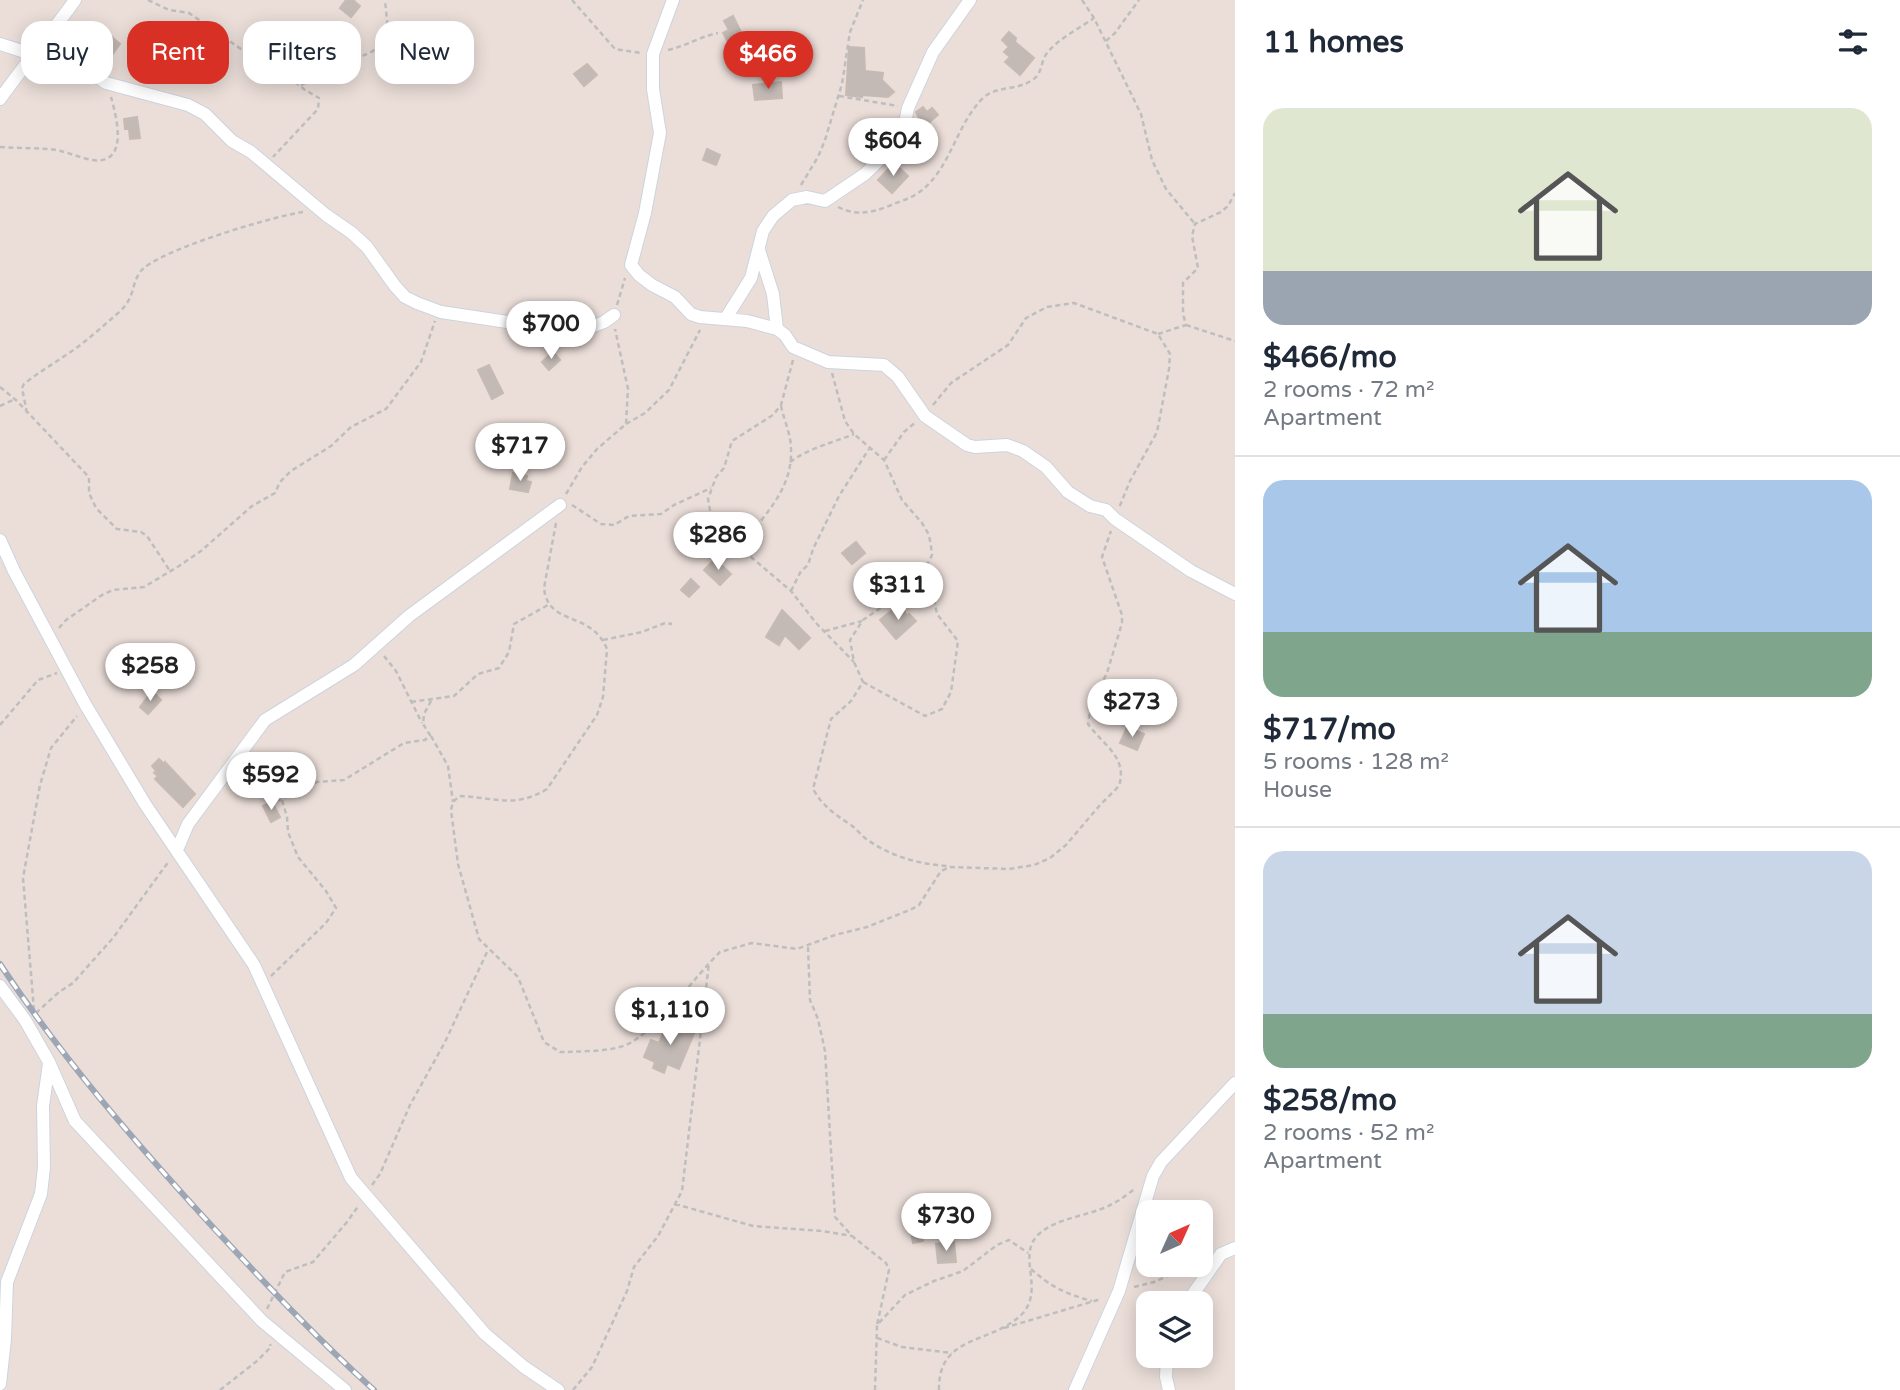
<!DOCTYPE html>
<html lang="en">
<head>
<meta charset="utf-8">
<style>
	:root { --surface:#fff; --page:#f6f6f7; --text:#1f2937; --muted:#747a83; --line:#e0e1e3; --accent:#d93025 }
	body { margin:0; font-family:"Varela Round",sans-serif; background:var(--page); color:var(--text); height:100vh; display:flex; flex-direction:column; font-size:26px; white-space:nowrap }
	* { box-sizing:border-box; margin:0 }
	p { font-size:23px; color:var(--muted) }
	.icon { flex:none; width:38px; height:38px; fill:none; stroke:currentColor; stroke-width:2; stroke-linecap:round; stroke-linejoin:round }
	.map { position:relative; flex:1; overflow:hidden }
	.details { display:flex; flex-direction:column; background:var(--surface); width:665px }
	.details>* { flex:none }
	.hud { position:absolute; left:21px; top:21px; width:665px; height:63px; display:flex; gap:14px }
	.needle { width:46px; rotate:45deg }
	.controls { position:absolute; left:1136px; top:1200px; display:grid; gap:14px }
	.controls a { display:grid; place-items:center; width:77px; height:77px; border-radius:14px; background:var(--surface); box-shadow:0 4px 18px #0003; font-size:35px }
	.price { position:absolute; translate:-50% -60px; padding:0 16px; border-radius:24px; background:#fff; color:#222; font-size:23px; line-height:46px; filter:drop-shadow(0 2px 4px #0008) }
	.price::after { content:''; position:absolute; left:50%; top:42px; width:21px; height:16px; margin-left:-10px; background:inherit; clip-path:polygon(0 0,100% 0,50% 100%) }
	.price.on { background:var(--accent); color:#fff }
	ul { padding:0; list-style:none }
	li { display:grid; align-content:center; gap:14px; height:371px; padding:0 28px }
	li+li { border-top:2px solid var(--line) }
	li span { display:grid; place-items:center; height:217px; border-radius:21px; color:#555 }
	li>.icon { margin-inline-start:auto }
	span .icon { width:126px; height:126px; fill:#fffc; stroke-width:1 }
	li b { font-size:30px }
	h2 { display:flex; justify-content:space-between; align-items:center; height:84px; padding:0 28px; font-size:30px }
	.chip { padding:0 24px; border-radius:21px; background:var(--surface); box-shadow:0 4px 18px #0003; font-size:24px; line-height:63px }
	.chip.on { background:var(--accent); color:#fff }
	main { display:flex; flex:1; min-height:0 }
	.map>svg:first-child { display:block }
	.building { fill:#c3bab5; stroke:#c7bab3; stroke-width:2 }
	.lines { fill:none; stroke-linecap:round; stroke-linejoin:round }
	.minor-casing { stroke:#cbd4de; stroke-width:14 }
	.path { stroke:#bebebe; stroke-width:2.5; stroke-dasharray:5 3.5; stroke-linecap:butt }
	.minor { stroke:#fff; stroke-width:12 }
	.rail-casing { stroke:#9ca6b4; stroke-width:6 }
	.rail { stroke:#fff; stroke-width:3.5; stroke-dasharray:10; stroke-linecap:butt }
</style>
</head>
<body>
<main>
<div class="map">
<svg width="1235" height="1390" viewBox="0 0 1235 1390">
	<rect width="100%" height="100%" fill="#ebded9"/>
	<path class="building" d="M346,0H353L360,6L351,17L340,8Z
		M733,16L742,34L728,42L723,33L729,30L724,21Z
		M1009,32L1016,38L1015,42L1034,58L1020,75L1005,62L1010,57L1004,52L1009,47L1002,40Z
		M112,37L120,44L109,59L100,52Z
		M849,47L864,48L865,71L883,73L882,80L894,92L888,97L862,95V97L846,95Z
		M175,53L192,63L185,76L169,60Z
		M587,64L597,75L584,86L574,74Z
		M781,82L782,98L755,100L753,85Z
		M923,107L927,112L932,108L938,115L914,135L912,132L914,123L919,118L916,112Z
		M137,117L140,138L130,139L129,129H125L124,119Z
		M707,149L720,155L716,165L703,160Z
		M894,163L908,176L892,193L878,180Z
		M553,352L560,360L549,370L542,362Z
		M489,365L503,393L492,399L478,370Z
		M513,473L527,476L526,481L531,482L528,492L510,489Z
		M856,542L865,553L852,564L842,553Z
		M715,559L731,574L720,585L704,570Z
		M691,579L699,587L689,597L681,590Z
		M900,604L907,616L909,614L916,621L896,639L880,620Z
		M782,610L810,638L799,649L785,635L779,645L766,637Z
		M152,691L161,700L148,714L140,707Z
		M1127,727L1144,734L1137,750L1120,743Z
		M159,759L164,764L165,762L195,794L183,807L155,779L158,776L154,773L156,771L152,766Z
		M272,802L280,817L271,822L263,806Z
		M669,1020L695,1031L679,1069L667,1064L664,1073L653,1068L655,1062L644,1057L651,1040L659,1043Z
		M921,1226L923,1241L913,1243L910,1227Z
		M954,1242L956,1262L938,1263L936,1244Z"/>
	<g class="lines">
		<g class="minor-casing">
			<path id="minor" d="M673,0L653,54V89L660,133L645,213L631,265L639,275L652,285L675,297L691,314L700,317L747,321L777,329L785,335L793,347L828,362L884,365L898,377L925,416L967,445L975,447L1007,445L1023,451L1046,467L1068,492L1090,506L1106,510L1115,519L1191,571L1235,594
				M0,44L31,54L76,62L106,83L188,105L205,114L232,141L251,152L326,215L352,233L367,247L395,286L405,297L417,303L441,312L561,330L594,326L604,322L614,315
				M0,99C24,65 51,34 75,0
				M759,250L773,294L777,329
				M726,318L751,278L763,231L773,216L792,200L807,197L825,201L865,174L902,138L908,108L933,52L970,0
				M0,540L14,571L85,704L145,804L254,965L351,1178L485,1334L524,1367L558,1390
				M177,850L188,824L265,720L354,665L409,616L560,505
				M0,986L25,1020L49,1062L75,1121L262,1321L345,1390
				M1186,1304L1221,1254L1235,1248
				M1167,1356L1166,1377L1169,1390
				M0,1384L5,1339L7,1282L41,1194L44,1167L43,1106L49,1063
				M1075,1390L1119,1291L1153,1176L1161,1162L1235,1083"/>
		</g>
		<path class="path" d="M148,0L169,10L189,13L251,56L283,72L305,90L319,98L318,109L273,157
			M572,0L615,49L641,53
			M1082,0L1094,18L1141,114L1152,160L1166,189L1195,224
			M1106,41L1115,33L1139,0
			M668,50C686,46 699,37 718,33
			M301,85L373,51L388,31L385,0
			M839,96L898,106
			M0,147C16,148 33,148 49,149C63,150 77,157 92,160C129,165 117,119 111,97
			M801,185L818,157L825,140L842,84L850,32L863,0
			M838,207C856,216 871,213 889,206C900,201 913,198 922,190C951,167 956,125 983,98C997,85 1017,91 1032,80C1043,74 1040,62 1047,53C1058,39 1080,28 1094,18
			M617,305L625,278
			M1186,325L1235,341
			M1158,334L1186,325L1183,314V283L1198,268L1192,236L1195,224L1221,212L1228,206L1235,193
			M793,360L781,405L773,415L732,441L724,468L716,477L708,499L711,516L717,528L791,591L816,623L854,662
			M832,373L845,421L854,434L884,460L902,500L922,523L929,535L931,546L932,555L927,565L910,588L863,620L850,640L854,662L863,682L851,701L831,719L813,789C822,805 833,813 848,823C855,827 859,833 865,838C889,856 918,864 947,866
			M0,387L17,401L86,474L89,478V493L96,508L117,529L141,532L147,536L170,571
			M933,405L951,383L1008,345L1026,318L1047,307L1074,303L1158,334L1170,354L1169,369L1157,432L1130,481L1119,508
			M0,406L15,399
			M27,413L22,388L24,384C39,372 56,362 72,351C88,340 103,326 117,314C136,298 130,287 140,272C155,251 274,216 303,212
			M626,424L645,413L669,390L700,330
			M884,460L904,432L916,422
			M790,462C809,448 832,443 854,434
			M566,494L582,467L597,449L626,424L628,389L615,329
			M572,505L601,524L614,525L629,516L661,514L674,505L711,488
			M556,523L544,588C548,627 591,610 607,649L603,697L597,715L547,789C515,809 493,797 459,796L453,802L451,810L458,864L479,939L518,977L544,1042L560,1052H566C585,1051 607,1052 626,1045C656,1032 695,976 720,952L752,943L797,949L835,935L867,927L912,909L919,905L941,871L950,867L1009,869L1034,865L1050,858L1066,845L1100,805L1119,786C1128,757 1103,745 1088,724L1091,704L1107,673L1122,623V615L1102,557L1111,531
			M741,548C762,515 793,492 791,448C791,435 784,420 781,406
			M791,591L801,571L808,565L813,549L839,496L869,449
			M59,628L66,620L102,595L113,590L144,587L179,566L201,551L252,506L275,493L280,482L291,471L331,446L351,427L386,409L421,362L435,321
			M825,631L862,621
			M603,640L642,632L665,623L672,624
			M384,656L396,671L422,723
			M863,682L925,716L942,709L951,692L958,641L937,614L927,565
			M411,702L454,696L478,674L499,668L509,652L514,624L548,605
			M0,725L38,680L57,673
			M431,736L448,766L453,802
			M253,756L271,781L280,801
			M808,947L810,1000L818,1019L825,1051L835,1217L852,1236L886,1263L889,1270L877,1325
			M271,976L326,923L336,908L326,891L298,857L288,832L287,817L282,800L287,795L317,782L344,780L404,743L425,740L430,735L423,724L424,714L432,699
			M34,1010L23,878L40,785L51,748L77,716
			M36,1013L59,992L73,983L113,938L169,861
			M372,1185L380,1174L410,1105L445,1042L488,950
			M675,1204L753,1226L822,1231L852,1236
			M1031,1269C1051,1287 1066,1294 1092,1301
			M1134,1287L1154,1282L1193,1265
			M267,1309L285,1272L313,1262L347,1222L359,1205
			M1004,1328L1101,1299
			M877,1338L902,1347L952,1353
			M220,1390L257,1361L271,1347L270,1344
			M573,1390L592,1367L627,1291L634,1267L658,1236L682,1191L709,963
			M875,1390L877,1325L905,1295L934,1281L963,1271L997,1245L1009,1240L1028,1253
			M939,1390C938,1333 993,1345 1023,1313C1045,1287 1015,1254 1040,1233C1061,1216 1092,1216 1114,1203C1122,1199 1129,1193 1136,1188"/>
		<use href="#minor" class="minor"/>
		<g class="rail-casing">
			<path id="rail" d="M0,964C62,1058 134,1141 210,1224C263,1281 316,1338 374,1390"/>
		</g>
		<use href="#rail" class="rail"/>
	</g>
</svg>
<div class="controls">
<a><svg class="needle" viewBox="-14 -14 28 28"><path d="M0-13l5 13h-10z" fill="#e53935"/><path d="M0 13l5-13h-10z" fill="#747a83"/></svg></a>
<a><svg class="icon" aria-label="layers" viewBox="0 0 24 24"><path d="M12 4l9 5-9 5-9-5zM3 14l9 5 9-5"/></svg></a>
</div>
<b class="price on" style="left:768px;top:91px">$466</b>
<b class="price" style="left:893px;top:178px">$604</b>
<b class="price" style="left:551px;top:361px">$700</b>
<b class="price" style="left:520px;top:483px">$717</b>
<b class="price" style="left:718px;top:572px">$286</b>
<b class="price" style="left:898px;top:622px">$311</b>
<b class="price" style="left:150px;top:703px">$258</b>
<b class="price" style="left:1132px;top:739px">$273</b>
<b class="price" style="left:271px;top:812px">$592</b>
<b class="price" style="left:670px;top:1047px">$1,110</b>
<b class="price" style="left:946px;top:1253px">$730</b>
<div class="hud">
<a class="chip">Buy</a>
<a class="chip on">Rent</a>
<a class="chip">Filters</a>
<a class="chip">New</a>
</div>
</div>
<section class="details">
<h2>11 homes<svg class="icon" aria-label="filters" viewBox="0 0 24 24"><path d="M4 7h16M4 17h16"/><circle cx="9" cy="7" r="2"/><circle cx="15" cy="17" r="2"/></svg></h2>
<ul>
<li><span style="background:linear-gradient(#dfe7d0 75%,#9aa5b1 0)"><svg class="icon" aria-label="home" viewBox="0 0 24 24"><path d="M3 11l9-7 9 7M6 9v11h12V9"/></svg></span><div><b>$466/mo</b><p>2 rooms · 72 m²</p><p>Apartment</p></div></li>
<li><span style="background:linear-gradient(#a9c7e8 70%,#7fa58c 0)"><svg class="icon" aria-label="home" viewBox="0 0 24 24"><path d="M3 11l9-7 9 7M6 9v11h12V9"/></svg></span><div><b>$717/mo</b><p>5 rooms · 128 m²</p><p>House</p></div></li>
<li><span style="background:linear-gradient(#c9d6e8 75%,#7fa58c 0)"><svg class="icon" aria-label="home" viewBox="0 0 24 24"><path d="M3 11l9-7 9 7M6 9v11h12V9"/></svg></span><div><b>$258/mo</b><p>2 rooms · 52 m²</p><p>Apartment</p></div></li>
</ul>
</section>
</main>
</body>
</html>
